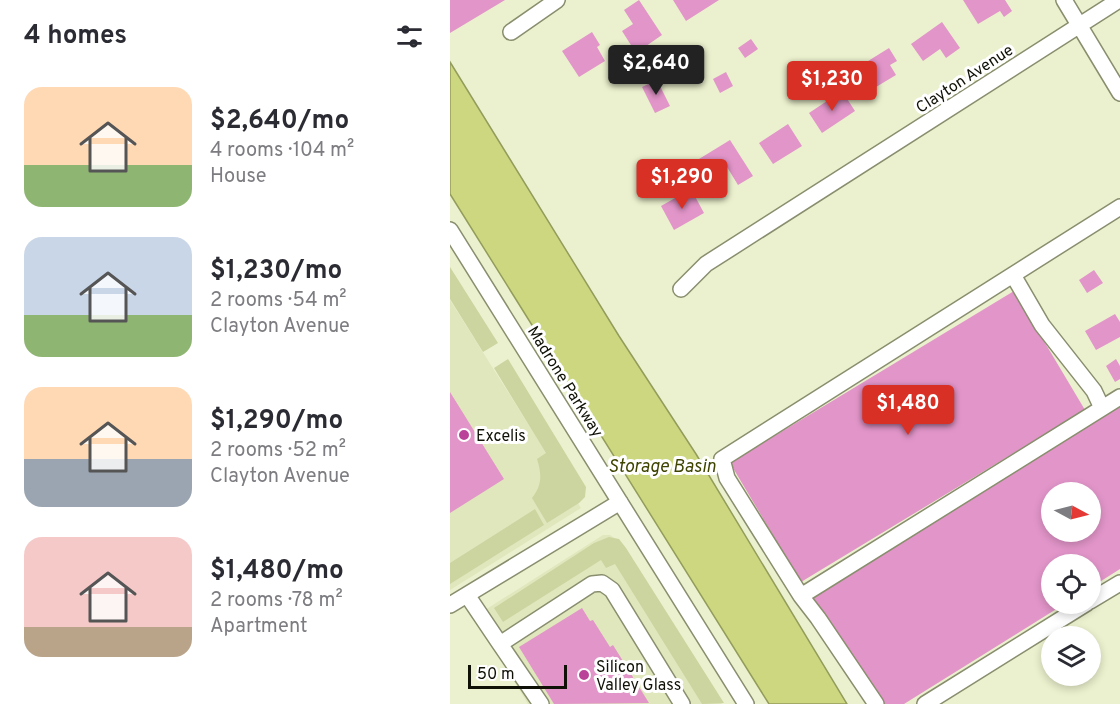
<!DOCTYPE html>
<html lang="en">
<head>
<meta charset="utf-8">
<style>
	:root { --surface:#fff; --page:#f7f7f7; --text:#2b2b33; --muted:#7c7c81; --accent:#d93025 }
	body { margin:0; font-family:Overpass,sans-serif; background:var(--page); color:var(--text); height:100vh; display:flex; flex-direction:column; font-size:22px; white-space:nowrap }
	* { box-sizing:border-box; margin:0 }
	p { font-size:20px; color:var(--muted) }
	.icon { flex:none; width:33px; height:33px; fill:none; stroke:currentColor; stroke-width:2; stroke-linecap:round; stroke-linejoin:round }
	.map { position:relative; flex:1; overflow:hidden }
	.details { display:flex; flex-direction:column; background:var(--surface); width:450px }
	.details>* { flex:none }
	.needle { width:39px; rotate:97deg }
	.buttons { position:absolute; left:591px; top:482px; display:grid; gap:12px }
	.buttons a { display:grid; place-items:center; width:60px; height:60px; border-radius:50%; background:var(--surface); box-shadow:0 3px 9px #0003; font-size:30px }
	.scale { position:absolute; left:18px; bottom:15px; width:99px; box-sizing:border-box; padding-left:6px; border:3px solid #101106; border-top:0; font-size:16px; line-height:21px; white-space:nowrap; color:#101106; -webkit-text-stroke:4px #fff; paint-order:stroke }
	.price { position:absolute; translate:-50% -51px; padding:0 14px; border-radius:6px; background:var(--accent); color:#fff; font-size:20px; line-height:39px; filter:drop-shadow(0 2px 3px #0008) }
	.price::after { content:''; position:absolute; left:50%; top:36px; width:18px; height:14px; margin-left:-9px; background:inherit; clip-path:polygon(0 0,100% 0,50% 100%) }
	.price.selected { background:#222; color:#fff }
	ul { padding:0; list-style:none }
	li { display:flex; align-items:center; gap:18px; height:150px; padding:0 24px }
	li span { display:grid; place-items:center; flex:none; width:168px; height:120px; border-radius:18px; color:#555 }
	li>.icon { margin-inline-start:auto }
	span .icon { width:72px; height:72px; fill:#fffc; stroke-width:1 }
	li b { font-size:26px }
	h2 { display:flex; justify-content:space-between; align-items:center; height:72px; padding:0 24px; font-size:26px }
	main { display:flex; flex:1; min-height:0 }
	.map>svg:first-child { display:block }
	.built { fill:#e0e7bd }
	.green { fill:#ccd4a0 }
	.water { fill:#ccd77f; stroke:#949c5b; stroke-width:1.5 }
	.building { fill:#e295c9; fill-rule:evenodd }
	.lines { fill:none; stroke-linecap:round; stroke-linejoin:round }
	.minor-casing { stroke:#898e6e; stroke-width:18 }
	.minor { stroke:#fff; stroke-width:15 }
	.poi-dot { fill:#ba4399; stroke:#fff; stroke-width:2 }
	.labels { text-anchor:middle; stroke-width:6; stroke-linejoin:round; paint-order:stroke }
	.street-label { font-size:16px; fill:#101106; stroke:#fff }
	.poi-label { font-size:16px; fill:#101106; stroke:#fff; text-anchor:start }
	.water-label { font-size:18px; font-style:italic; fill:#3e4400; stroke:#fff }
</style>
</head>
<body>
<main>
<section class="details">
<h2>4 homes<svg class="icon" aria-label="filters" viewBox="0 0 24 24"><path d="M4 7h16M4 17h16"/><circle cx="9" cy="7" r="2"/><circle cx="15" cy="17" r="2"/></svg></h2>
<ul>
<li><span style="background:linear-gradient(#ffd9b3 65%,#8fb573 0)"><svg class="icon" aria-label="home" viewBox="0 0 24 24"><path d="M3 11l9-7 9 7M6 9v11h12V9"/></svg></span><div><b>$2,640/mo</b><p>4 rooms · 104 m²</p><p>House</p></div></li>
<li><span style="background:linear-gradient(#c9d6e8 65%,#8fb573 0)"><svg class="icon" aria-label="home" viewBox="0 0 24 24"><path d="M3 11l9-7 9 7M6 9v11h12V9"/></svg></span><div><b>$1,230/mo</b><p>2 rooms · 54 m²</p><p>Clayton Avenue</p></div></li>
<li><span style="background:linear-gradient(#ffd9b3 60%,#9aa5b1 0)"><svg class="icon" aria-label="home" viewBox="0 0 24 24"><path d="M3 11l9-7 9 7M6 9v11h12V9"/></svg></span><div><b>$1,290/mo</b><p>2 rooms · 52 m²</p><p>Clayton Avenue</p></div></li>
<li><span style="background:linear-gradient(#f6c9c9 75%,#b9a48a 0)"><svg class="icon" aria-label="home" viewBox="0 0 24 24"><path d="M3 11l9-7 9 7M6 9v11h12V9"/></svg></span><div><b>$1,480/mo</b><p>2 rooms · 78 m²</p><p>Apartment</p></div></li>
</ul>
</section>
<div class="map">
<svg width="670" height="704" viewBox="0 0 670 704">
	<rect width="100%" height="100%" fill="#ebf1ce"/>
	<path class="built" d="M0,300L131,508L0,590Z
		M153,535H160L171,543L272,704H78L24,617Z"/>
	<path class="green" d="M0,267L48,343L33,352L0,299Z
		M58,359L136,487L135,497L129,503L97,523L82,498C92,485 92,475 87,459L96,453L44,368Z
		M85,509L94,525L0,584V563Z
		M159,537L169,539L176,548L274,703L252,704L165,564L156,568L151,560L53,622L44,608L144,543Z"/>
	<path class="water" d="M0,62L169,336L246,454L397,704H319L0,194Z"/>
	<path class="building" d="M0,0H55L0,33Z
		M189,0L212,35L186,53L172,31L183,24L174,10Z
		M223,0H269L236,21Z
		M513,0H555L562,11L554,17L550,11L528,24Z
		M492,22L510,48L496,58L490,49L473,61L461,44Z
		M142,32L150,45L147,47L155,61L129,77L112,51Z
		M301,39L308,49L295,58L288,48Z
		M439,48L447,61L440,65L446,75L416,93L402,71Z
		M276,72L283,86L270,93L263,79Z
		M207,80L220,106L205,113L192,87Z
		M392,91L405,111L372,133L359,113Z
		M338,124L352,146L323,164L309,143Z
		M280,140L303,176L288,185L277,167L269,172L276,183L267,189L249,159Z
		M241,189L254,213L224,230L211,206Z
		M644,270L653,283L637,293L629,280Z
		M564,291L635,410L351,582L280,463Z
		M665,314L670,322V337L646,350L635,331Z
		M666,359L670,366V379L665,382L656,366Z
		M0,392L54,479L0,513Z
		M670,401V569L640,588V564H602V603H616L454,704H429L361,594ZM602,492H640V531H602Z
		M132,608L140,621L143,620L160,647L163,645L199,703L104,704L69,647Z"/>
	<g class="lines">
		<g class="minor-casing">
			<path id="minor" d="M614,0L670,93
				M61,32L107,0
				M670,207L272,459L277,478L351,596L670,397
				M0,230L296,704
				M563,275L592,325L644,391L652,408
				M231,289L256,264L669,0
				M17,595L50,644L142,584L152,583L162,590L232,704
				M351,596L368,618L426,704
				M640,601L670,583
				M0,605L170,502
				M50,644L91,704
				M475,704L637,603"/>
		</g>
		<use href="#minor" class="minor"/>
	</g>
	<g class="poi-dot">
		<circle cx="14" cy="435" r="6"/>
		<circle cx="134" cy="675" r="6"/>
	</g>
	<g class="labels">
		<g class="street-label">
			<text transform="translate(514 78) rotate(-33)" y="6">Clayton Avenue</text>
			<text transform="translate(116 381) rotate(58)" y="6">Madrone Parkway</text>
		</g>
		<g class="poi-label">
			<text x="26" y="441">Excelis</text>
			<text x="146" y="672">Silicon<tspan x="146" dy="18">Valley Glass</tspan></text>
		</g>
		<g class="water-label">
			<text x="212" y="472">Storage Basin</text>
		</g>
	</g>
</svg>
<div class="buttons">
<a><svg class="needle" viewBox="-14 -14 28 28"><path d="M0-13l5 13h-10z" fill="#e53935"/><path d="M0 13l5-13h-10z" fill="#7c7c81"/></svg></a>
<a><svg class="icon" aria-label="locate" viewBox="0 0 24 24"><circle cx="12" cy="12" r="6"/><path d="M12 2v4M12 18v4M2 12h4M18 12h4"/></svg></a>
<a><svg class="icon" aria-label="layers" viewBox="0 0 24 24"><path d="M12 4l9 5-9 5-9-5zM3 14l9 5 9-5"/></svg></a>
</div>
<div class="scale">50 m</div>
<b class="price selected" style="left:206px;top:96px">$2,640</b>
<b class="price" style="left:382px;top:112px">$1,230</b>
<b class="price" style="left:232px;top:210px">$1,290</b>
<b class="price" style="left:458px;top:436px">$1,480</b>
</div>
</main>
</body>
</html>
